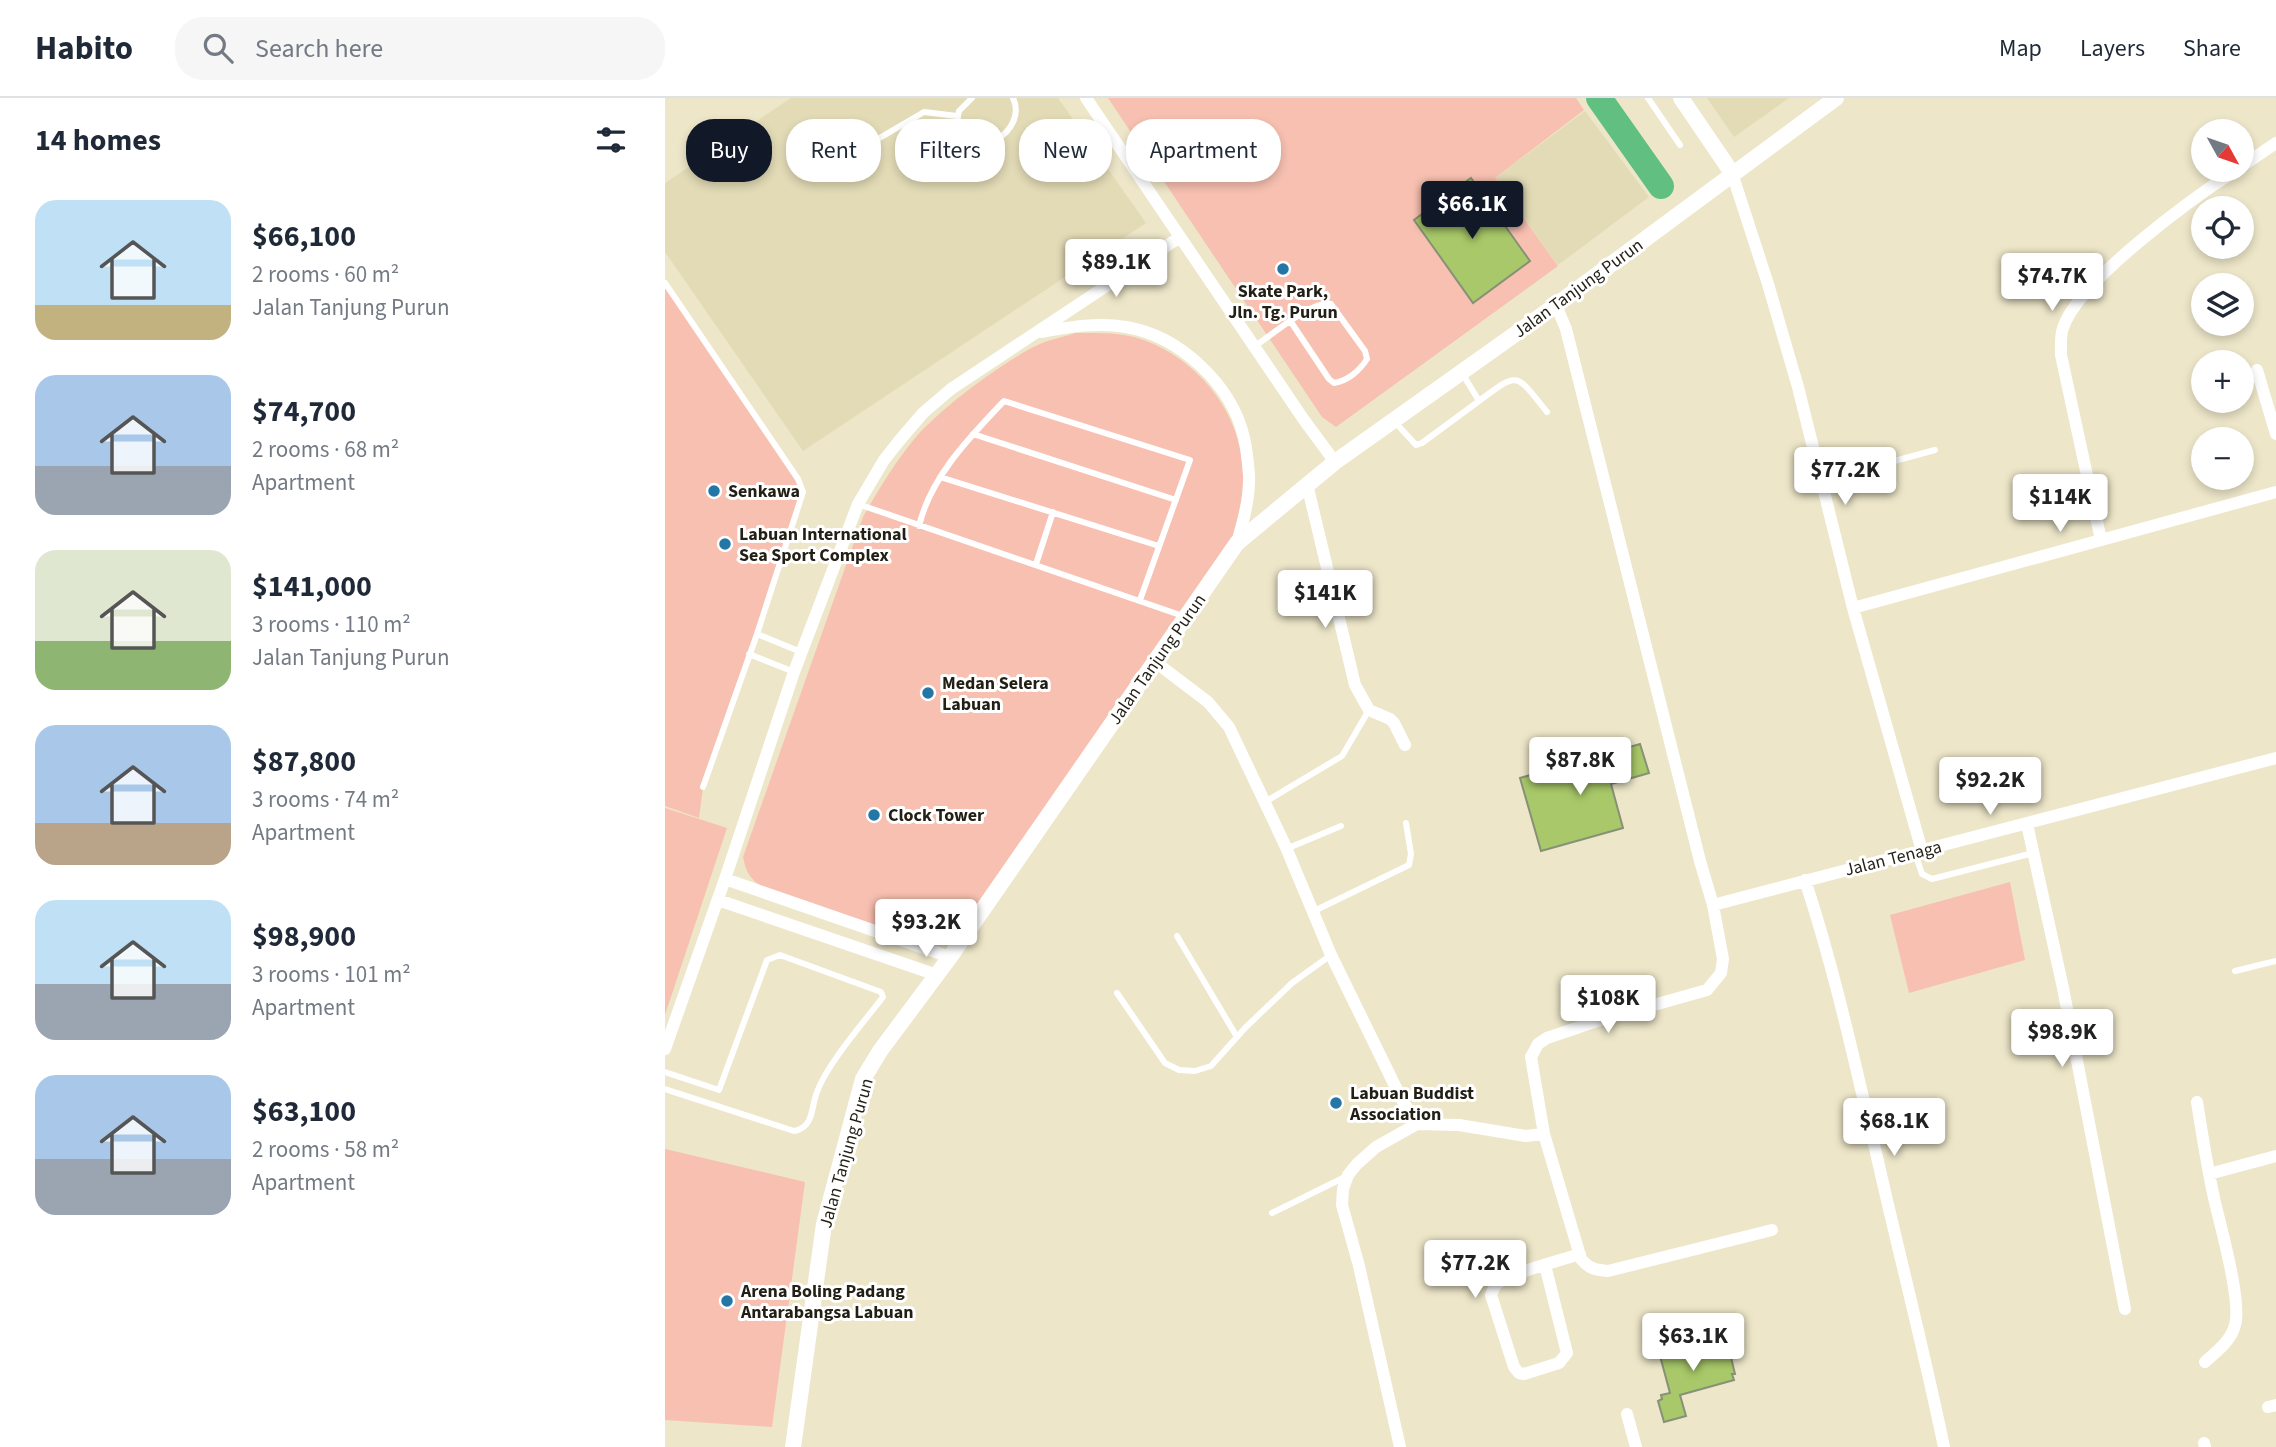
<!DOCTYPE html>
<html lang="en">
<head>
<meta charset="utf-8">
<style>
	:root { --surface:#fff; --page:#f6f6f7; --text:#1f2937; --muted:#747a83; --line:#e0e1e3; --accent:#111827 }
	body { margin:0; font-family:"Source Sans 3",sans-serif; background:var(--page); color:var(--text); height:100vh; display:flex; flex-direction:column; font-size:26px; white-space:nowrap }
	* { box-sizing:border-box; margin:0 }
	p { font-size:23px; color:var(--muted) }
	.icon { flex:none; width:38px; height:38px; fill:none; stroke:currentColor; stroke-width:2; stroke-linecap:round; stroke-linejoin:round }
	.map { position:relative; flex:1; overflow:hidden }
	.drawer { display:flex; flex-direction:column; background:var(--surface); width:665px }
	.drawer>* { flex:none }
	.guide { position:absolute; left:21px; top:21px; width:665px; height:63px; display:flex; gap:14px }
	.needle { width:46px; rotate:130deg }
	.fabs { position:absolute; left:1526px; top:21px; display:grid; gap:14px }
	.fabs a { display:grid; place-items:center; width:63px; height:63px; border-radius:50%; background:var(--surface); box-shadow:0 4px 10px #0003; font-size:35px }
	.price { position:absolute; translate:-50% -60px; padding:0 16px; border-radius:7px; background:#fff; color:#222; font-size:23px; line-height:46px; filter:drop-shadow(0 2px 4px #0008) }
	.price::after { content:''; position:absolute; left:50%; top:42px; width:21px; height:16px; margin-left:-10px; background:inherit; clip-path:polygon(0 0,100% 0,50% 100%) }
	.price.on { background:var(--accent); color:#fff }
	ul { padding:0; list-style:none }
	li { display:flex; align-items:center; gap:21px; height:175px; padding:0 35px }
	li span { display:grid; place-items:center; flex:none; width:196px; height:140px; border-radius:21px; color:#555 }
	li>.icon { margin-inline-start:auto }
	span .icon { width:84px; height:84px; fill:#fffc; stroke-width:1 }
	li b { font-size:30px }
	h2 { display:flex; justify-content:space-between; align-items:center; height:84px; padding:0 35px; font-size:30px }
	.chip { padding:0 24px; border-radius:28px; background:var(--surface); box-shadow:0 4px 10px #0003; font-size:24px; line-height:63px }
	.chip.on { background:var(--accent); color:#fff }
	header { display:flex; align-items:center; gap:42px; box-sizing:border-box; height:98px; padding:0 35px; background:var(--surface); border-bottom:2px solid var(--line) }
	header strong { font-size:33px }
	nav { display:flex; gap:38px; margin-inline-start:auto; font-size:24px }
	.search { width:490px; height:63px; background:var(--page); display:flex; align-items:center; gap:18px; box-sizing:border-box; padding:0 24px; border-radius:28px; color:var(--muted); font-size:26px }
	main { display:flex; flex:1; min-height:0 }
	.map>svg:first-child { display:block }
	.built { fill:#e3dbb6 }
	.green { fill:#f7c0b0 }
	.lines { fill:none; stroke-linecap:round; stroke-linejoin:round }
	.river { stroke:#60bf81; stroke-width:26 }
	.building { fill:#a8c869; stroke:#879177; stroke-width:2 }
	.service { stroke:#fff; stroke-width:6 }
	.minor { stroke:#fff; stroke-width:12 }
	.tertiary { stroke:#fff; stroke-width:16 }
	.poi-dot { fill:#2476a7; stroke:#fff; stroke-width:2.5 }
	.labels { text-anchor:middle; stroke-width:6; stroke-linejoin:round; paint-order:stroke }
	.street-label { font-size:18px; fill:#221f15; stroke:#fff }
	.poi-label { font-size:18px; font-weight:bold; fill:#221f15; stroke:#fff; text-anchor:start }
</style>
</head>
<body>
<header>
<strong>Habito</strong>
<div class="search"><svg class="icon" aria-label="search" viewBox="0 0 24 24"><circle cx="10" cy="10" r="6"/><path d="M15 15l6 6"/></svg>Search here</div>
<nav><a>Map</a><a>Layers</a><a>Share</a></nav>
</header>
<main>
<section class="drawer">
<h2>14 homes<svg class="icon" aria-label="filters" viewBox="0 0 24 24"><path d="M4 7h16M4 17h16"/><circle cx="9" cy="7" r="2"/><circle cx="15" cy="17" r="2"/></svg></h2>
<ul>
<li><span style="background:linear-gradient(#bfe0f5 75%,#c2b280 0)"><svg class="icon" aria-label="home" viewBox="0 0 24 24"><path d="M3 11l9-7 9 7M6 9v11h12V9"/></svg></span><div><b>$66,100</b><p>2 rooms · 60 m²</p><p>Jalan Tanjung Purun</p></div></li>
<li><span style="background:linear-gradient(#a9c7e8 65%,#9aa5b1 0)"><svg class="icon" aria-label="home" viewBox="0 0 24 24"><path d="M3 11l9-7 9 7M6 9v11h12V9"/></svg></span><div><b>$74,700</b><p>2 rooms · 68 m²</p><p>Apartment</p></div></li>
<li><span style="background:linear-gradient(#dfe7d0 65%,#8fb573 0)"><svg class="icon" aria-label="home" viewBox="0 0 24 24"><path d="M3 11l9-7 9 7M6 9v11h12V9"/></svg></span><div><b>$141,000</b><p>3 rooms · 110 m²</p><p>Jalan Tanjung Purun</p></div></li>
<li><span style="background:linear-gradient(#a9c7e8 70%,#b9a48a 0)"><svg class="icon" aria-label="home" viewBox="0 0 24 24"><path d="M3 11l9-7 9 7M6 9v11h12V9"/></svg></span><div><b>$87,800</b><p>3 rooms · 74 m²</p><p>Apartment</p></div></li>
<li><span style="background:linear-gradient(#bfe0f5 60%,#9aa5b1 0)"><svg class="icon" aria-label="home" viewBox="0 0 24 24"><path d="M3 11l9-7 9 7M6 9v11h12V9"/></svg></span><div><b>$98,900</b><p>3 rooms · 101 m²</p><p>Apartment</p></div></li>
<li><span style="background:linear-gradient(#a9c7e8 60%,#9aa5b1 0)"><svg class="icon" aria-label="home" viewBox="0 0 24 24"><path d="M3 11l9-7 9 7M6 9v11h12V9"/></svg></span><div><b>$63,100</b><p>2 rooms · 58 m²</p><p>Apartment</p></div></li>
</ul>
</section>
<div class="map">
<svg width="1611" height="1349" viewBox="0 0 1611 1349">
	<rect width="100%" height="100%" fill="#ede6c9"/>
	<path class="built" d="M126,0H393L481,125L138,353L0,154V85Z
		M1042,0H1124L1069,39Z
		M920,13L984,99L893,167L830,80Z"/>
	<path class="green" d="M443,0H911L919,12L830,80L893,168L671,329L657,319Z
		M0,184L133,381V408L38,689L34,720L0,708Z
		M410,235C430,235 450,234 469,239C530,256 580,316 578,381C578,403 572,423 566,444L292,834C278,846 266,843 248,841L96,788C84,780 81,773 78,759L198,419C214,391 230,364 251,339C275,311 341,261 375,246C386,241 399,239 410,235Z
		M0,710L62,730L0,917Z
		M1345,784L1360,862L1244,895L1225,817Z
		M0,1051L140,1084L107,1329L0,1322Z"/>
	<g class="lines">
		<path class="river" d="M934,0L996,88"/>
	</g>
	<path class="building" d="M806,80L865,163L808,205L749,122Z
		M975,646L984,675L946,686L958,730L876,753L855,680Z
		M1042,1237L1046,1253L1064,1251L1070,1276H1067L1069,1282L1015,1297L1021,1318L999,1324L993,1303L997,1301L996,1297L1005,1295L995,1258L1020,1249L1018,1243Z"/>
	<g class="lines">
		<path class="service" d="M307,0L294,13L291,29C306,68 364,34 348,0
			M983,0L1015,47
			M206,45L259,14L292,18
			M0,185L133,381L138,394L92,536L38,689
			M589,249C605,238 649,201 666,206L700,253L702,261C695,272 683,283 669,285L664,281L626,224
			M814,303C855,272 851,276 882,314
			M729,323L751,347L757,345L814,303L797,275
			M308,336L511,402
			M1151,364L1179,358L1186,362L1192,370L1200,371L1270,352
			M275,379L494,448
			M193,406L518,518
			M254,428C266,378 305,339 339,303L525,362L475,502
			M371,466L388,414
			M92,536L136,554
			M84,556L129,574
			M600,704L677,658L704,612
			M621,751L676,728
			M1250,755L1257,776L1267,781L1368,755
			M647,814L744,767L746,756L741,725
			M512,838L572,939
			M1570,873L1611,863
			M452,895L500,965L514,972L530,973L546,968L580,930L627,885L666,857
			M0,974L54,992L102,862L115,857L216,894L218,899C199,924 162,966 152,994C146,1009 149,1030 129,1033L0,991
			M607,1115L682,1078"/>
		<path class="minor" d="M421,0L639,322L670,364
			M1577,68L1611,45
			M1067,75L1103,186L1133,289L1188,510L1257,753
			M376,234C405,229 432,224 461,229C515,238 567,287 579,340C582,352 583,365 584,377C585,400 578,424 572,445
			M1592,272L1611,336
			M642,386L690,587L704,612L725,621L729,625L740,647
			M1436,442L1396,257C1396,248 1395,238 1398,230C1413,183 1528,100 1571,72
			M1188,510L1611,394
			M489,563L543,604L564,629L620,747L666,857L736,1000L752,1026L794,1027L861,1038L879,1036L866,959L873,946L882,940L932,923L1042,892L1056,875L1058,861L1048,807L1035,763L901,231L891,207
			M1362,726L1398,890L1460,1211
			M60,781L285,859
			M1140,782C1170,873 1190,966 1212,1059C1234,1156 1259,1252 1279,1349
			M53,802L272,877
			M1048,807L1611,660
			M0,951L60,781L129,574L193,406L219,362L234,343L258,315L286,291L515,139
			M1532,1004C1537,1036 1542,1068 1549,1100C1555,1127 1577,1203 1570,1227C1566,1243 1552,1253 1540,1264
			M879,1036L916,1161C924,1171 931,1172 943,1173L1107,1132
			M1544,1076L1611,1058
			M880,1167L902,1255L894,1265L859,1276L854,1275L849,1269L826,1197C828,1194 828,1190 831,1187C839,1177 899,1161 915,1156
			M1603,1309L1611,1307
			M962,1316L971,1349
			M1539,1345L1540,1349
			M735,1349L694,1168L677,1107L678,1091L683,1077L692,1066L711,1049L752,1026"/>
		<path class="tertiary" d="M1016,0L1067,75
			M128,1349L159,1126L198,981L215,953L285,859L572,445L670,364L891,207L1171,0"/>
	</g>
	<g class="poi-dot">
		<circle cx="618" cy="171" r="7"/>
		<circle cx="49" cy="393" r="7"/>
		<circle cx="60" cy="446" r="7"/>
		<circle cx="263" cy="595" r="7"/>
		<circle cx="209" cy="717" r="7"/>
		<circle cx="671" cy="1005" r="7"/>
		<circle cx="62" cy="1203" r="7"/>
	</g>
	<g class="labels">
		<g class="street-label">
			<text transform="translate(913 190) rotate(-36)" y="6">Jalan Tanjung Purun</text>
			<text transform="translate(492 561) rotate(-55)" y="6">Jalan Tanjung Purun</text>
			<text transform="translate(1228 760) rotate(-14)" y="6">Jalan Tenaga</text>
			<text transform="translate(181 1055) rotate(-74)" y="6">Jalan Tanjung Purun</text>
		</g>
		<g class="poi-label">
			<text x="618" y="199" text-anchor="middle">Skate Park,<tspan x="618" dy="21">Jln. Tg. Purun</tspan></text>
			<text x="63" y="399">Senkawa</text>
			<text x="74" y="442">Labuan International<tspan x="74" dy="21">Sea Sport Complex</tspan></text>
			<text x="277" y="591">Medan Selera<tspan x="277" dy="21">Labuan</tspan></text>
			<text x="223" y="723">Clock Tower</text>
			<text x="685" y="1001">Labuan Buddist<tspan x="685" dy="21">Association</tspan></text>
			<text x="76" y="1199">Arena Boling Padang<tspan x="76" dy="21">Antarabangsa Labuan</tspan></text>
		</g>
	</g>
</svg>
<div class="fabs">
<a><svg class="needle" viewBox="-14 -14 28 28"><path d="M0-13l5 13h-10z" fill="#e53935"/><path d="M0 13l5-13h-10z" fill="#747a83"/></svg></a>
<a><svg class="icon" aria-label="locate" viewBox="0 0 24 24"><circle cx="12" cy="12" r="6"/><path d="M12 2v4M12 18v4M2 12h4M18 12h4"/></svg></a>
<a><svg class="icon" aria-label="layers" viewBox="0 0 24 24"><path d="M12 4l9 5-9 5-9-5zM3 14l9 5 9-5"/></svg></a>
<a>+</a>
<a>−</a>
</div>
<b class="price on" style="left:807px;top:143px">$66.1K</b>
<b class="price" style="left:451px;top:201px">$89.1K</b>
<b class="price" style="left:1387px;top:215px">$74.7K</b>
<b class="price" style="left:1180px;top:409px">$77.2K</b>
<b class="price" style="left:1395px;top:436px">$114K</b>
<b class="price" style="left:660px;top:532px">$141K</b>
<b class="price" style="left:915px;top:699px">$87.8K</b>
<b class="price" style="left:1325px;top:719px">$92.2K</b>
<b class="price" style="left:261px;top:861px">$93.2K</b>
<b class="price" style="left:943px;top:937px">$108K</b>
<b class="price" style="left:1397px;top:971px">$98.9K</b>
<b class="price" style="left:1229px;top:1060px">$68.1K</b>
<b class="price" style="left:810px;top:1202px">$77.2K</b>
<b class="price" style="left:1028px;top:1275px">$63.1K</b>
<div class="guide">
<a class="chip on">Buy</a>
<a class="chip">Rent</a>
<a class="chip">Filters</a>
<a class="chip">New</a>
<a class="chip">Apartment</a>
</div>
</div>
</main>
</body>
</html>
